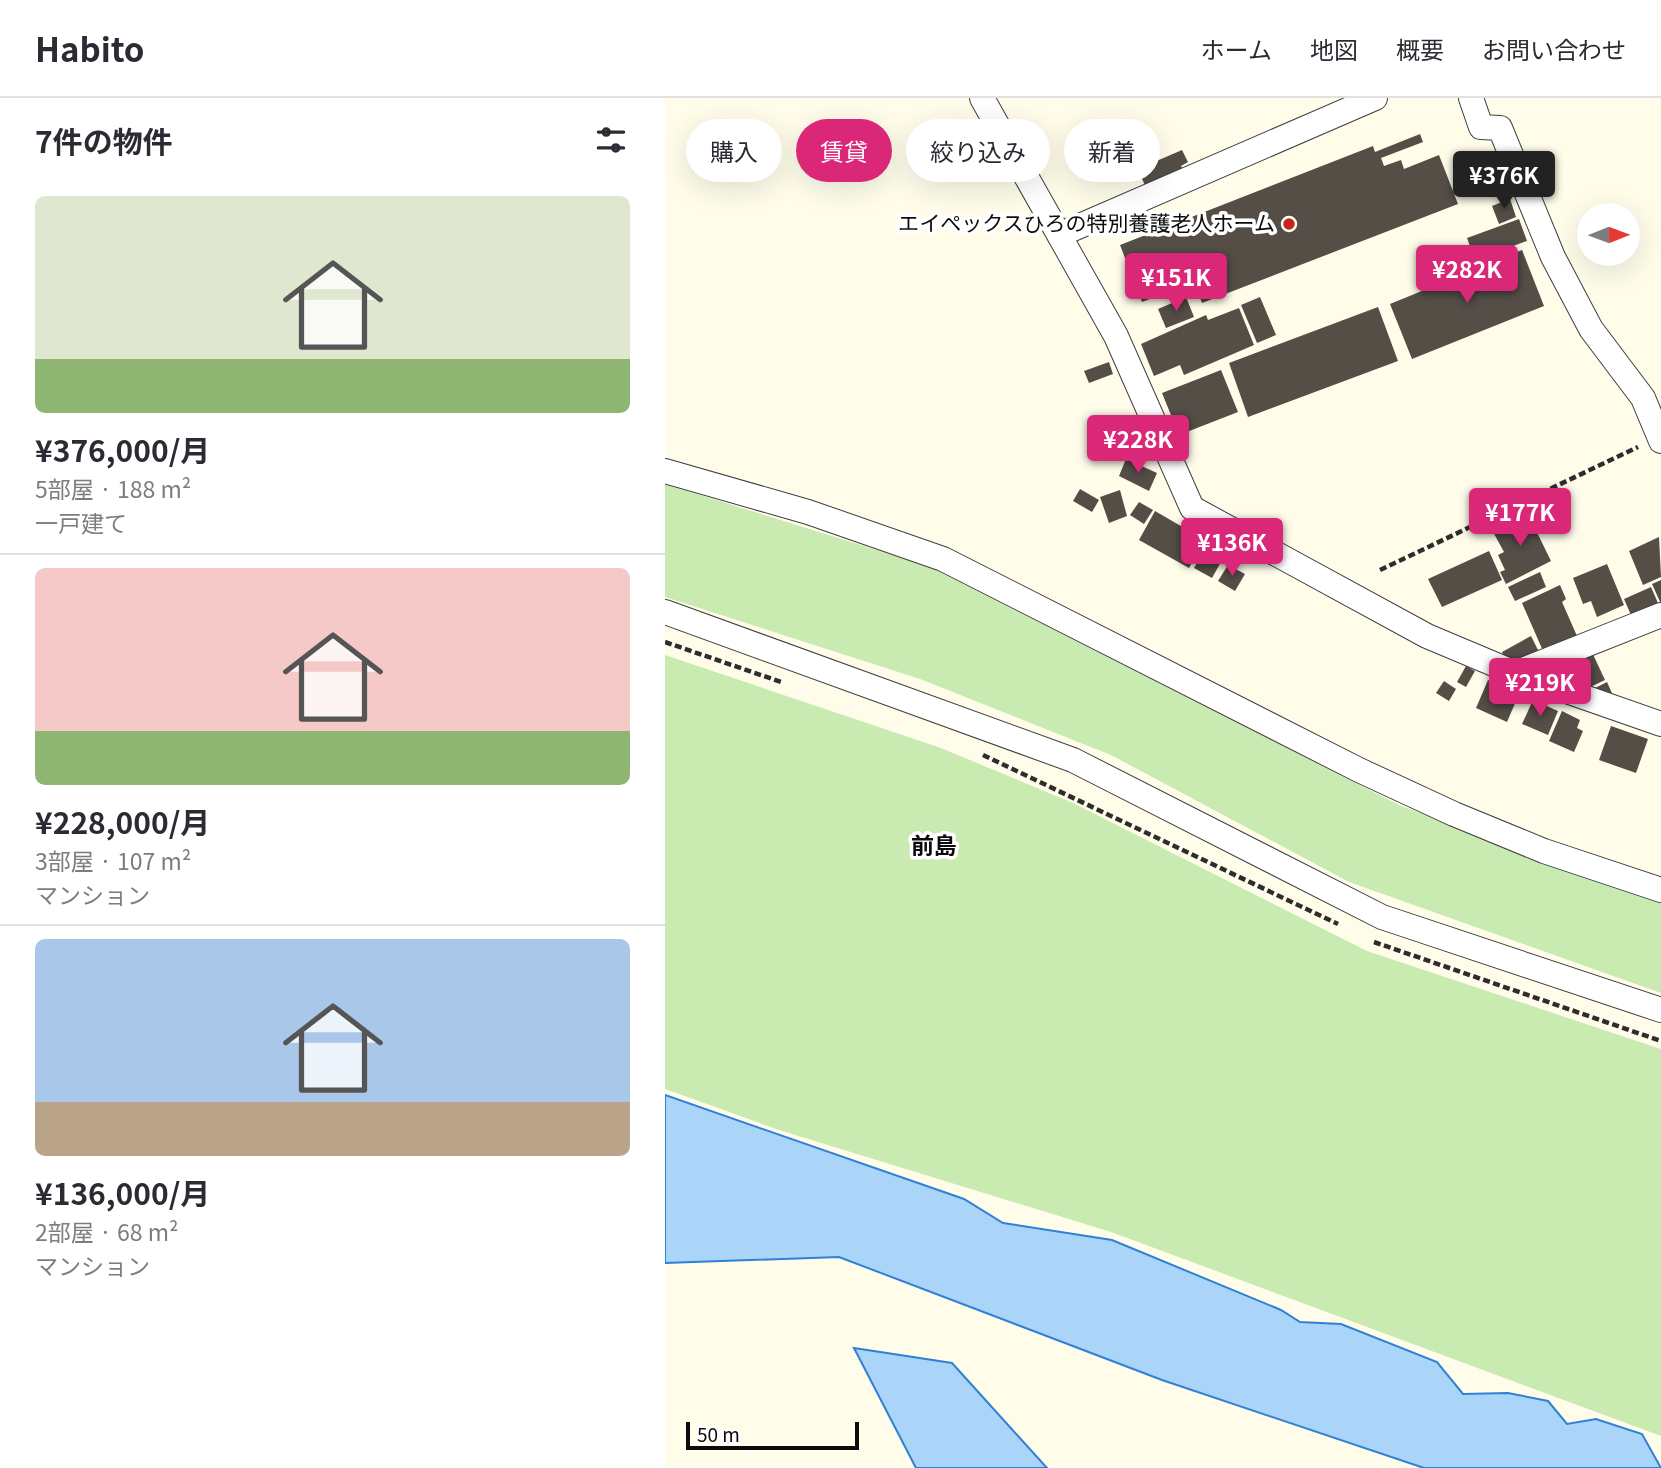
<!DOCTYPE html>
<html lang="ja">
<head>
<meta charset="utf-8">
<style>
	:root { --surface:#fff; --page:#f7f7f7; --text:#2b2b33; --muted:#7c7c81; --line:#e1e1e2; --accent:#db2777 }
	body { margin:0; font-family:Georgia,"Noto Sans JP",serif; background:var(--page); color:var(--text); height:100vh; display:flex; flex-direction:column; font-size:26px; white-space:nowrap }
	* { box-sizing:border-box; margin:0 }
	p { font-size:23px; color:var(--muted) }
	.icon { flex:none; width:38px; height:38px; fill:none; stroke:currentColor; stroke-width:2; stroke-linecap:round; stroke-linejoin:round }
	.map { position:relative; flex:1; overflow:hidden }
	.panel { display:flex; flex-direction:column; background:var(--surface); width:665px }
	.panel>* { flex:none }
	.hud { position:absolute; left:21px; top:21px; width:665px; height:63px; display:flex; gap:14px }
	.needle { width:46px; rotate:89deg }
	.tools { position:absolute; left:912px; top:105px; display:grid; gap:14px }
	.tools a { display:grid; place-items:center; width:63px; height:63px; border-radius:50%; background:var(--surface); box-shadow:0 7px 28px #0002; font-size:35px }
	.scale { position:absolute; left:21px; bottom:18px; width:173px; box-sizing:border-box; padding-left:7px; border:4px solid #0b0b0b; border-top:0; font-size:19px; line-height:24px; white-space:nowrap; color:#0b0b0b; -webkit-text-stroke:5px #fff; paint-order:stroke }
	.price { position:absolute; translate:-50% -60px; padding:0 16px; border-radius:7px; background:var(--accent); color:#fff; font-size:23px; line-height:46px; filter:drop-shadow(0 2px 4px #0008) }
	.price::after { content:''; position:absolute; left:50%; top:42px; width:21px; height:16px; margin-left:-10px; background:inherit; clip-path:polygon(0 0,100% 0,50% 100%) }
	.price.selected { background:#222; color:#fff }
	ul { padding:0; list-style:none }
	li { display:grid; align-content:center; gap:14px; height:371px; padding:0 35px }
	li+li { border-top:2px solid var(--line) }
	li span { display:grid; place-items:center; height:217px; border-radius:10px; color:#555 }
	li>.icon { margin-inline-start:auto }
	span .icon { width:126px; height:126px; fill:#fffc; stroke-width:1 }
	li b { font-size:30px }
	h2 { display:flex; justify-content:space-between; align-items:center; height:84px; padding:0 35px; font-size:30px }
	.tag { padding:0 24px; border-radius:32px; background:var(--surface); box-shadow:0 7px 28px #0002; font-size:24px; line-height:63px }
	.tag.selected { background:var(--accent); color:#fff }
	header { display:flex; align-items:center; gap:42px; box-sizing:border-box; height:98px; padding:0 35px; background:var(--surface); border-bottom:2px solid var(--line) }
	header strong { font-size:33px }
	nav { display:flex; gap:38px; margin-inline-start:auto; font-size:24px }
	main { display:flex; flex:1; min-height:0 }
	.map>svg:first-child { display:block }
	.green { fill:#c9ebb2 }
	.water { fill:#abd4f9; stroke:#2e81d4; stroke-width:2 }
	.building { fill:#544e47 }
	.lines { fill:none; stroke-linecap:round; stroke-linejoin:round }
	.minor-casing { stroke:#3e3e3e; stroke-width:26 }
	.path { stroke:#2d2d2d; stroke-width:4.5; stroke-dasharray:7 3.5; stroke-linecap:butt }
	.minor { stroke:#fff; stroke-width:24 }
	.poi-dot { fill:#c2261c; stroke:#fff; stroke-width:2.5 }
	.labels { text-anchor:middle; stroke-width:7; stroke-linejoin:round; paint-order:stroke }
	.poi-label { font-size:21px; fill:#0b0b0b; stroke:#fff; text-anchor:end }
	.neighbourhood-label { font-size:23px; font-weight:bold; fill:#0b0b0b; stroke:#fff }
</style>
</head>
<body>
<header>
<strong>Habito</strong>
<nav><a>ホーム</a><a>地図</a><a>概要</a><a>お問い合わせ</a></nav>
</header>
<main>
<section class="panel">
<h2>7件の物件<svg class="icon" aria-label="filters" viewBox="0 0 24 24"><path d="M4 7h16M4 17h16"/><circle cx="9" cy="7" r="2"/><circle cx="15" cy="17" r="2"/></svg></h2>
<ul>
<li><span style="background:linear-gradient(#dfe7d0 75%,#8fb573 0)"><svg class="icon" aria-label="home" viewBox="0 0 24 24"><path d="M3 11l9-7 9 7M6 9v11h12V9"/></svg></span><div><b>¥376,000/月</b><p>5部屋 · 188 m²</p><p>一戸建て</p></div></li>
<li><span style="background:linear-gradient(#f6c9c9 75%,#8fb573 0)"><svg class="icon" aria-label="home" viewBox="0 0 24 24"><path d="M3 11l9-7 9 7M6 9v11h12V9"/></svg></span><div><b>¥228,000/月</b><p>3部屋 · 107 m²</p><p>マンション</p></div></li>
<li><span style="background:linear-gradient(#a9c7e8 75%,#b9a48a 0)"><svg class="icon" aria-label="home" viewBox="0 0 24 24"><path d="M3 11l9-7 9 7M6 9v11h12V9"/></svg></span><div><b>¥136,000/月</b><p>2部屋 · 68 m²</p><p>マンション</p></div></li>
</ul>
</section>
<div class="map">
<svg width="996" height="1370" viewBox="0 0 996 1370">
	<rect width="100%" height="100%" fill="#fffdea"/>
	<path class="green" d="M0,386L263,468L736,708L996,801V895L684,784L446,657L255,581L0,499Z
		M0,557L276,650L408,705L702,853L996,951V1338L446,1134L114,1032L0,991Z"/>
	<path class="water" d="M0,997L299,1101L338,1125L447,1142L616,1212L635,1224L676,1226L772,1264L798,1296L843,1295L883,1303L902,1326L931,1321L977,1336L996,1370H759L497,1282L174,1159L0,1165Z
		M189,1250L287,1265L382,1370H251Z"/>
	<path class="building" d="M755,36L758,44L716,60L719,68L736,62L739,71L774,57L793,106L537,205L529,184L477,204L455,147L708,48L710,54Z
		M517,52L523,64L516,68L519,74L481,90L473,71Z
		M845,101L851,119L834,126L827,108Z
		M854,121L862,143L810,162L802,140Z
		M857,152L879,208L747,261L725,206Z
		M521,199L529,219L501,230L493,211Z
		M595,199L611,237L592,245L576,207Z
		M713,209L733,263L583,319L564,265Z
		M574,210L589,247L519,277L515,267L489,278L476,246L541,217L543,222Z
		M444,264L448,276L424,285L419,273Z
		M556,272L573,314L514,337L497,295Z
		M461,361L492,375L484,393L454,378Z
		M415,391L434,402L427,414L408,403Z
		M455,392L462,418L444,425L435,399Z
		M474,404L488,412L479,426L465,417Z
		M490,413L540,442L524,470L474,442Z
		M862,414L886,463L841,486L835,474L840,472L833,457L839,454L827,432Z
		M994,439L996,479L978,487L964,453Z
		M543,445L561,455L547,480L529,470Z
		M824,453L837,482L777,509L763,481Z
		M942,466L959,507L932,519L926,503L918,506L908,480Z
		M563,467L580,476L570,493L553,483Z
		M875,474L881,489L850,503L843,489Z
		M996,482V506L987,486Z
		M895,487L901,501L897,504L912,538L878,553L857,505Z
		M986,489L993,505L966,517L959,501Z
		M866,538L874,554L845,570L837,554Z
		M925,550L940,582L917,593L901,562Z
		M801,568L810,573L801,589L792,584Z
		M823,582L854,596L842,624L811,610Z
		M779,583L791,591L784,603L771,595Z
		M942,584L950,602L930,590Z
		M868,602L893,613L883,637L857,626Z
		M897,613L915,622L912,630L918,633L909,654L884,643Z
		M946,628L983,641L971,675L934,662Z"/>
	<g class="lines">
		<g class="minor-casing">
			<path id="minor" d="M317,0L451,238L527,410L762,538L850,575L996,626
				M806,0L816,29L835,30L888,159L926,231L978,300L996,343
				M394,137L710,0
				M0,373L143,414L278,461L694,672L789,716L879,753L996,792
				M0,514L408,662L717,819L996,912
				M850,575L996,517"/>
		</g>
		<path class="path" d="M715,472L973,349
			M0,544L119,585
			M318,657L673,826
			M709,844L996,943"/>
		<use href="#minor" class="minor"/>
	</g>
	<circle class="poi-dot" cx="624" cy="126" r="7"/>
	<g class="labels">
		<g class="poi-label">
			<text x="610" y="133">エイぺックスひろの特別養護老人ホーム</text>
		</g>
		<g class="neighbourhood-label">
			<text x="269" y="756">前島</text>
		</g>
	</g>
</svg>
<div class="tools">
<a><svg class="needle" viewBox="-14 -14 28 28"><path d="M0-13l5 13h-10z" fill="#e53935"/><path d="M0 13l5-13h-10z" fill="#7c7c81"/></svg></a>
</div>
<div class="scale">50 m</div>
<b class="price selected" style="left:839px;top:113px">¥376K</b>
<b class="price" style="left:802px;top:207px">¥282K</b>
<b class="price" style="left:511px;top:215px">¥151K</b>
<b class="price" style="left:473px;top:377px">¥228K</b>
<b class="price" style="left:855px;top:450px">¥177K</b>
<b class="price" style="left:567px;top:480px">¥136K</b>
<b class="price" style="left:875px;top:620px">¥219K</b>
<div class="hud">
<a class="tag">購入</a>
<a class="tag selected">賃貸</a>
<a class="tag">絞り込み</a>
<a class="tag">新着</a>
</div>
</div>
</main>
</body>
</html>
